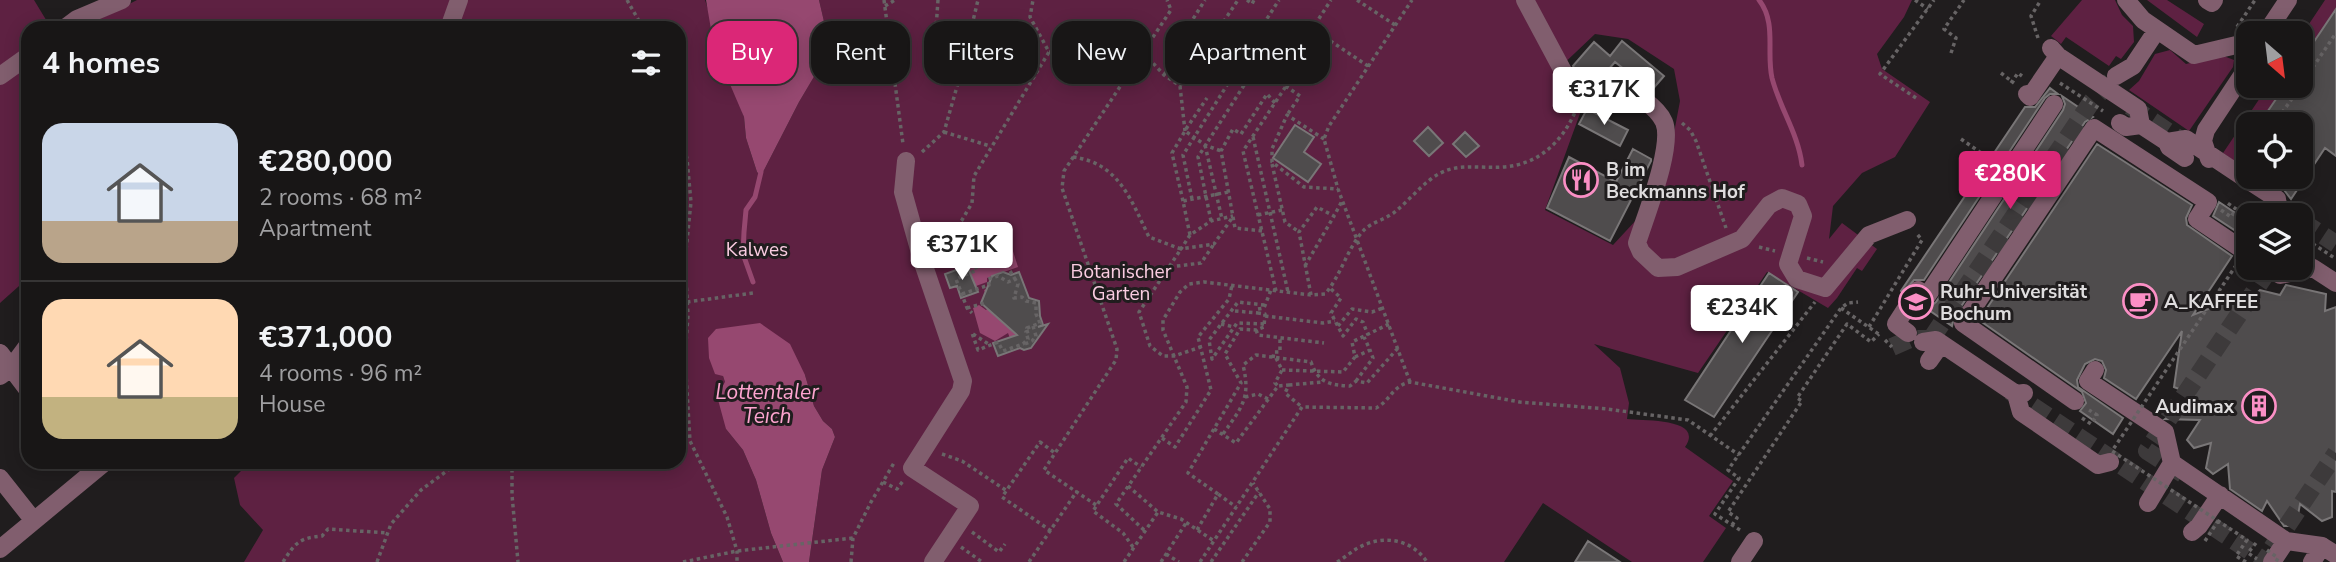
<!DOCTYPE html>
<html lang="en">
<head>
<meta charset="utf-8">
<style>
	:root { --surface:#181616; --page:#211f1f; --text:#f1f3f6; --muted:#9f9fa1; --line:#363535; --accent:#db2777 }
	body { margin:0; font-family:"Nunito Sans",sans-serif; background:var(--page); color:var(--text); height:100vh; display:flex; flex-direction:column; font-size:26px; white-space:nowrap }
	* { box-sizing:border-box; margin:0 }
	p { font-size:23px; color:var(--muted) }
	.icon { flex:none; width:38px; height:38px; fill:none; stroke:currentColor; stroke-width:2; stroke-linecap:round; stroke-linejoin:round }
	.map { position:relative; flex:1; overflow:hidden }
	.drawer { position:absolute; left:21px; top:21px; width:665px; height:448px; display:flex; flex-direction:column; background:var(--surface); border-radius:21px; box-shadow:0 4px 18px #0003,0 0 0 2px var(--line) }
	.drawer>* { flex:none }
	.guide { position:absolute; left:707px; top:21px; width:665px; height:63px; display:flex; gap:14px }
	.needle { width:46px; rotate:152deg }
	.fabs { position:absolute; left:2236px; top:21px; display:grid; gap:14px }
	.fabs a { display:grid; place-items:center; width:77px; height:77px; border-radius:14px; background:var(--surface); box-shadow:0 4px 18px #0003,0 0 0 2px var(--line); font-size:35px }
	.price { position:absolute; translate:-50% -60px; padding:0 16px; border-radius:7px; background:#fff; color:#222; font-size:23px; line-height:46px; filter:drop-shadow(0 2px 4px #0008) }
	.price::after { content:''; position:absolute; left:50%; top:42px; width:21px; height:16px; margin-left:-10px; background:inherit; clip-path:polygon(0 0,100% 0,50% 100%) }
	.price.selected { background:var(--accent); color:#fff }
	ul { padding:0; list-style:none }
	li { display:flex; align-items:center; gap:21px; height:175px; padding:0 21px }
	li+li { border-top:2px solid var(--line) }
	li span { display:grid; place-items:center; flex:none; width:196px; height:140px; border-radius:21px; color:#555 }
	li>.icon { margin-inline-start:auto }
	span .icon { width:84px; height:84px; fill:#fffc; stroke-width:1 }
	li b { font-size:30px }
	h2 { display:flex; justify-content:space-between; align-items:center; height:84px; padding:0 21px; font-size:30px }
	.chip { padding:0 24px; border-radius:21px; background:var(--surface); box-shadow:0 4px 18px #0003,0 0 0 2px var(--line); font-size:24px; line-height:63px }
	.chip.selected { background:var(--accent); color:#fff }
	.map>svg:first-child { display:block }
	.green { fill:#5e2142; fill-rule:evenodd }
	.water { fill:#964870 }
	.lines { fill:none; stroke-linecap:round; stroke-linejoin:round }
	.stream { stroke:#964870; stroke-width:5 }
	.building { fill:#4f4c4d; stroke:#797677; stroke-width:2 }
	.minor-tunnel { stroke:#3d3a3b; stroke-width:18; stroke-dasharray:18 9; stroke-linecap:butt }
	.path { stroke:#676465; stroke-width:3.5; stroke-dasharray:3.5 3.5; stroke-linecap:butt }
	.minor { stroke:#815e6e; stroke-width:18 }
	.path-bridge { stroke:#676465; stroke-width:3.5; stroke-dasharray:3.5 3.5; stroke-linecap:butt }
	.labels { text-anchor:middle; stroke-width:6; stroke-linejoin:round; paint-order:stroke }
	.poi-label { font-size:19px; font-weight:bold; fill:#dfddde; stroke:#201d1e; text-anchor:start }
	.park-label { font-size:19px; fill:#facce1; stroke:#201d1e }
	.water-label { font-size:21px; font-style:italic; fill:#fda4cf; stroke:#201d1e }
</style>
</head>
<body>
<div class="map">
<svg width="2336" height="562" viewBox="0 0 2336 562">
	<rect width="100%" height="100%" fill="#201d1e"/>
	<path class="green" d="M0,0H34L51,28H28V278L0,303Z
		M137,0H705L744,117L746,138L757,172L761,176L799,102L818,70L826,30L819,0H1912L1904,17L1877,54L1882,69L1930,102L1895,157L1862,173L1833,206L1829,239L1842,223L1877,249L1862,271L1857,268L1837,298L1828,308L1767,272L1698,373L1594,344L1620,368L1629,403L1627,419C1644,421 1705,418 1685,447L1733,481L1709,516L1726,528L1703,562H1632L1543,503L1504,562H809L822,470L835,437L832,429L823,421L814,406L805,375L723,376L725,382L726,429L743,450L756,480L771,533L783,562H244L263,530L240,505L234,478L250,462H679V28H82ZM1595,34L1628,39L1674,69L1680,101L1663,191L1613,245L1545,210L1582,108L1556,71Z
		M2082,0H2115L2122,15L2133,26L2134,42L2121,59L2116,56L2109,66L2066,37L2061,44L2051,36Z
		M2147,0H2167L2204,24L2197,37Z
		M2325,0H2336V9L2301,61V36Z
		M2170,50L2186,64L2221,55L2234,60L2233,67L2189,131L2129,90L2139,81L2155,54Z
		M2268,86L2281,91L2259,124H2249V139L2234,161L2223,153Z"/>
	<path class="water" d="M706,0H819L826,30L827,49L818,70L799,102L761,176L757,172L746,138L744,117L714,47Z
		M1011,245L1018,267L987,278V282L965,290L973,280L966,261Z
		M992,287L1026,330L1011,341L1008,333L995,341L980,333L973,308L979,305L986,310L991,306L984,290Z
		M760,323L790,344L805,375L814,406L823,421L832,429L835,437L822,470L809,562H783L771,533L756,480L743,450L726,429L717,396L725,382L723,376L715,374L709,358L708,338L716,329Z"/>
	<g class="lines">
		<path class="stream" d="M1759,0C1777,23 1766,52 1772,78C1780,109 1798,133 1802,165
			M753,282L743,254L744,232L746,210L755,197L761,172"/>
	</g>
	<path class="building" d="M2336,9V156L2325,148L2291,199L2284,190L2264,177H2301V124H2259L2285,86H2301V61Z
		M1622,41L1664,76L1651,91L1615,62L1595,85H1587L1580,79L1573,66L1594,42L1610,56Z
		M2050,88L2058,94H2050L2045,98L1924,280H1914L1903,293L1901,291L2025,107H2035Z
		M2062,96L2093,117L2085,122L1954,317L1952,326L1923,306H1931L1936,302L2063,110L2065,104Z
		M1587,109L1628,130L1620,146L1579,124Z
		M1295,125L1314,137L1304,152L1321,164L1308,182L1273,158Z
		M1428,127L1443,143L1429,156L1414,141Z
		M1465,132L1479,146L1466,157L1453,144Z
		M2097,144L2192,205L2186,218L2187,225L2232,256L2193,315L2239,297L2247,302L2260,290L2280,295L2286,285L2326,294L2325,311L2336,307V492L2332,491V517L2322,521L2300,504L2296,526H2284L2267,501L2262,511L2230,489L2228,464L2213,474L2206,468L2211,443L2194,448L2187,440L2200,420L2165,419L2194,395L2174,387L2182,331L2136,399L2104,378L2106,370L2102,361L2095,359L2085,364L2077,380L2078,387L2123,418L2113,434L2080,411L2086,403L2082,392L1979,320Z
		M1633,149L1651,159V161L1610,241L1547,208L1569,157L1616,182Z
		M2219,202L2249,222V231L2245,237L2213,216Z
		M967,266L978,292L961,298L957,286L950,288L945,274Z
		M1003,272L1011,275L1019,272L1029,298L1039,301L1040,316L1043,325L1038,327L1048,324L1031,348L1024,350L1020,348L998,356L993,343L1017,335L981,303L992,276Z
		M1769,273L1798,292L1714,417L1685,400Z
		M1588,541L1620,562H1575Z"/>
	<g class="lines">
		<path class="minor-tunnel" d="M2130,106L2188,145
			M2267,198L2293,215
			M2301,221L2336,244
			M1931,339L2092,101L2113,78
			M1892,347L1910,339H1929
			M2010,391L2266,562
			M2183,474L2147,451L2270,268
			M2272,548L2336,453"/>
		<path class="path" d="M627,0L643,28
			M884,0L903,144
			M938,0L935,43L939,70L958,83
			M1247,0L1252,4L1254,0
			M1357,0L1395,25
			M1915,0L1928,9
			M885,6L895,0
			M2237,27L2255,0
			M2038,38L2031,16L2041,0
			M1049,52L1153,63L1164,75L1180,86L1192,69L1203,75L1224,43L1300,96L1287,115
			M1203,52L1181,38L1205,0
			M1951,53L1956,38L1944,29L1964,0
			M1296,54L1331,0
			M1175,58L1192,69L1238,0
			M1304,59L1320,34L1368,66
			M2001,73L2014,83
			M1164,75L1185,42
			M2011,83L2018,73L2022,76
			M2060,83L2103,111
			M2301,85L2336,33
			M1180,86L1185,131
			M1916,98L1880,74L1934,0
			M679,121L687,159L691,202L685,260L688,315L685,357L690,441L727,517L737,551V562
			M1682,123L1690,130L1696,141L1726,228
			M2274,124L2301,86
			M1186,129L1207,98
			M944,132L990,146
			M1253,137L1288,292
			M1324,139L1287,115L1272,149V162L1304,187L1338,189
			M1961,139L1990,159
			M1205,145L1222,219
			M922,152L944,132L958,83L978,0
			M1073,157C1119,163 1131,200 1149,237L1181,249L1139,312L1150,346L1163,356H1174L1201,347
			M1272,164L1285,222L1299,232
			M1228,192L1183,201L1190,235L1211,221L1233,216
			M1192,199L1183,155L1229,82L1250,61L1268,36
			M1183,201L1172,153L1185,131L1205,145L1221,151
			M2221,210L2231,217L2236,209L2226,202
			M1258,215L1282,210
			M1211,221L1198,157L1248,79L1249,63
			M953,231L968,249L977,270L956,279L967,308L972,313
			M1262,231L1235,228L1221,151L1233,129L1241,134L1267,94L1275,103
			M1190,235L1181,249L1214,244L1232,218
			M2301,236L2336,259
			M937,246L962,220L972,203L974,176L1049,52L1030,17L1033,0
			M1759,247L1775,251
			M1807,258L1823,262
			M1305,266L1334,216
			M1170,267L1201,263L1214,244
			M679,271L685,261
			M1010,271L1015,279
			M1331,289L1341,298L1331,313L1343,336L1356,319L1363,322L1368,335
			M1276,291L1243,151L1304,59L1259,31L1279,0
			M962,294L989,285L988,279L998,276L1008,282L1015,279L1018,284L1014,298L1022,297L1026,301L1036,303V314L1040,323L1027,328L1029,331L1026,332L1028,339L1023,344L1003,351L998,342L978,350L972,333
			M1311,295L1299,232L1317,207L1334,216L1342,201
			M687,302L753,293
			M967,308L985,303
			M1841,308L1880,335
			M1258,309L1264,308L1271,290
			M1235,311L1258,313
			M1265,316L1323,323L1335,321
			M1221,324L1234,327
			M1264,324L1237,323L1212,359L1209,340L1238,302L1264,305
			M1338,326L1352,309L1372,312L1383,308
			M1869,327L1922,240L1917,234
			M1256,330L1258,335L1324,343
			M973,334L990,345
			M1885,340L1892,347
			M1025,344L1032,341L1036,336L1033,326
			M1355,357L1370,350L1364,337
			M1273,358L1274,352H1280V339
			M1276,358L1282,370L1275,383L1278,386
			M1282,370L1343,372L1355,357L1352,342L1389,324
			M1356,381L1373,358L1370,350
			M1410,382L1338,189L1324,139L1329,126L1412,0
			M1289,385L1322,382
			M1245,397L1258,394L1268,399
			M2082,418L2091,424L2097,415L2089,410
			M1214,429L1236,443L1278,386L1289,385L1285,393L1302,407
			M1223,434C1242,407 1251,398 1243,365L1256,355L1311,362C1318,383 1330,385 1350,386L1356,381L1367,383L1398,348
			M1710,436L1815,302
			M1162,438L1175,447L1211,390L1198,337L1229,299L1232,285
			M942,454L962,461L1007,491
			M512,462V495L518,562
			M883,482L897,489L903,481
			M1128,486L1158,512L1181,519L1214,541
			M1218,494L1188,473L1241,383L1225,354L1240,329L1256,330L1264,327L1265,314L1258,313V309
			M1096,505L1044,470L1116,360L1117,349L1062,188L1064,171L1171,10L1167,0
			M1732,525L1737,518L1728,512L1802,401L1797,398L1847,324L1871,342L1879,334
			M1144,530L1116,504L1186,402L1187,387L1163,330V320L1180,292L1189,284L1204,282L1311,295L1325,294C1341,276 1347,248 1364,230C1372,222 1387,219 1396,211C1408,201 1419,188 1431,179C1454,161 1477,169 1503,167C1538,165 1562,142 1575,112
			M1197,530L1218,494L1236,507
			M1740,530L1715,514L1739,478L1728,470L1841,308L1848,303L1858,302
			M1051,531L1002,497L1040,442L1055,453
			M972,532L999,552L1005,544
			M2256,543L2248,553L2257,559
			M961,547L982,562
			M1133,547L1123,533L1093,511L1128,458L1141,467
			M1166,554L1179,562
			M283,562C295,543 299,538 322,536L328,529L388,533
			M377,562L391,524L421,490L459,462
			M683,562L737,551L853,538
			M851,562L853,538L871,502L894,463
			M1029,562L1077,491
			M1124,562L1158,512
			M1161,562L1186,523
			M1200,562L1302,407L1376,408C1391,400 1392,386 1410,382L1520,402L1607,409L1688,420L1739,455
			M1211,562L1259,492
			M1242,562L1270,522V509L1253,483
			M1337,562C1344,558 1350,553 1356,549C1381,534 1411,538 1427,562"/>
		<path class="minor" d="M1525,0L1571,86L1582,97L1598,96L1618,85C1633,92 1657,106 1664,122C1674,146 1645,217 1637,243L1641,252L1658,268L1677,267L1742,239L1769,205L1782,198L1798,204L1803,216L1788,264L1797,279L1825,288L1869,235L1907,220
			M2126,0L2143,20L2194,55L2249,42
			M2207,0L2212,3L2214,0
			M65,28L77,19L122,0
			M449,28L459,0
			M2266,33L2288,0
			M2051,48L2058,56L2138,109L2141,125L2167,142L2186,139L2240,175L2245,168
			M0,76L28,56
			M2116,76L2133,66L2157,30
			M2027,94L2030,97L2058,56
			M2120,123L2126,127L2141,125
			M2167,142L2169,147L2185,158
			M2209,159L2203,141L2206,130L2249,65
			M906,161L903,192L922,260L963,381L961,391L912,468L970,506L933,562
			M2240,175L2277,199L2278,209
			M2270,268L2280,275L2313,268L2336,283
			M1908,333L1896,324L1918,290L1927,296L2054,104
			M1923,342L1936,340L2016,394L2024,393
			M0,353L28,390
			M1929,361L1941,344
			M2095,370L2088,381L2165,432L2172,463L2286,541L2322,546L2336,555
			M0,376L11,368L28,345
			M2016,394L2021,412L2098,465L2110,462
			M2075,401L1963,323L2094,128L2208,202L2197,219L2249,254
			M0,478L34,521
			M2148,503L2172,463
			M2192,532L2199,526L2220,495
			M0,549L105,462
			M1740,562L1754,541
			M2272,562L2286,541
			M2312,562L2322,546"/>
		<path class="path-bridge" d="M2205,541L2218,521
			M2267,550L2278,558L2276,562
			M2246,562L2236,556L2247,540L2112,451L2249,246"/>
	</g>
	<defs>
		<g id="restaurant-ring" transform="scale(1.75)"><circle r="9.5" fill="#201d1e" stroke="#fb8fc5" stroke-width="1.5"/><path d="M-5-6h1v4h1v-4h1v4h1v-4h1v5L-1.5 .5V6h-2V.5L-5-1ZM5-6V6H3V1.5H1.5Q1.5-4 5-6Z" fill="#fb8fc5"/></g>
		<g id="cafe-ring" transform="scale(1.75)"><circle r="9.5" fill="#201d1e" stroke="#fb8fc5" stroke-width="1.5"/><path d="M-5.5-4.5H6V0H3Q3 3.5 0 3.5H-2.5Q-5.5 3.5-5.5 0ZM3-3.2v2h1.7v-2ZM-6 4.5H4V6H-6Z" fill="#fb8fc5"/></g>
		<g id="university-ring" transform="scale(1.75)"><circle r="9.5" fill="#201d1e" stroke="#fb8fc5" stroke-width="1.5"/><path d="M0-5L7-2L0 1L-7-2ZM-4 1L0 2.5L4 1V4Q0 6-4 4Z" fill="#fb8fc5"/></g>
		<g id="building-ring" transform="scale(1.75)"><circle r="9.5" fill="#201d1e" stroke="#fb8fc5" stroke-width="1.5"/><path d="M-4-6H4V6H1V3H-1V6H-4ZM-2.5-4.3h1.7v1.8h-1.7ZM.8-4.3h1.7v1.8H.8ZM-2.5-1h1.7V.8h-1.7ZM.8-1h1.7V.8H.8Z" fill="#fb8fc5"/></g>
	</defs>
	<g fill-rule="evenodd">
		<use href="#restaurant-ring" x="1581" y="180"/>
		<use href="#cafe-ring" x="2140" y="301"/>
		<use href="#university-ring" x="1916" y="302"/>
		<use href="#building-ring" x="2259" y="406"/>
	</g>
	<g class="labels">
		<g class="poi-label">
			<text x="1606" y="176">B im<tspan x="1606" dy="22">Beckmanns Hof</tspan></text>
			<text x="1940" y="298">Ruhr-Universität<tspan x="1940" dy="22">Bochum</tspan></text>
			<text x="2164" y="308">A_KAFFEE</text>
			<text x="2234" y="413" text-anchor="end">Audimax</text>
		</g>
		<g class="park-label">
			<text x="757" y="256">Kalwes</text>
			<text x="1121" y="278">Botanischer<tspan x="1121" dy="22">Garten</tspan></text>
		</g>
		<g class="water-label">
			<text x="767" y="399">Lottentaler<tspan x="767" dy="24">Teich</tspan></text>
		</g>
	</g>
</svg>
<div class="fabs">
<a><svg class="needle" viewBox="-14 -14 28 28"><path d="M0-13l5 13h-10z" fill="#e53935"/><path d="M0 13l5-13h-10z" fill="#9f9fa1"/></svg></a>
<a><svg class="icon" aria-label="locate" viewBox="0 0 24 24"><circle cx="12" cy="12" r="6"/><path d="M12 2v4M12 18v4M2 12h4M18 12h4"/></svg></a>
<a><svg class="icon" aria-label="layers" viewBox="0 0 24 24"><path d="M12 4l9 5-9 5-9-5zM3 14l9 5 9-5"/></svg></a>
</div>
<b class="price" style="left:1604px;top:127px">€317K</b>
<b class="price selected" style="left:2010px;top:211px">€280K</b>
<b class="price" style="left:962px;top:282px">€371K</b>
<b class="price" style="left:1742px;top:345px">€234K</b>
<div class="guide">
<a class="chip selected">Buy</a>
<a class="chip">Rent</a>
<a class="chip">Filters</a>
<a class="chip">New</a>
<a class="chip">Apartment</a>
</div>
<section class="drawer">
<h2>4 homes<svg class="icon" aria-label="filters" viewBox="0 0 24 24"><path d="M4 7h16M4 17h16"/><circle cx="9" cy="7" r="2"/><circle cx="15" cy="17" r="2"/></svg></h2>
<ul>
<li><span style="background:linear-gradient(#c9d6e8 70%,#b9a48a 0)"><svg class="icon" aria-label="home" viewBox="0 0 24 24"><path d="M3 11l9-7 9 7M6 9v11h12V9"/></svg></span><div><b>€280,000</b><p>2 rooms · 68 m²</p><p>Apartment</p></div></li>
<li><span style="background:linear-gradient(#ffd9b3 70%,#c2b280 0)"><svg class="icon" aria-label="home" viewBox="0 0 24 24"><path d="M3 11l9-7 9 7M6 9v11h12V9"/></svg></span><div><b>€371,000</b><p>4 rooms · 96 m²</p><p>House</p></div></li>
</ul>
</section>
</div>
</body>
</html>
